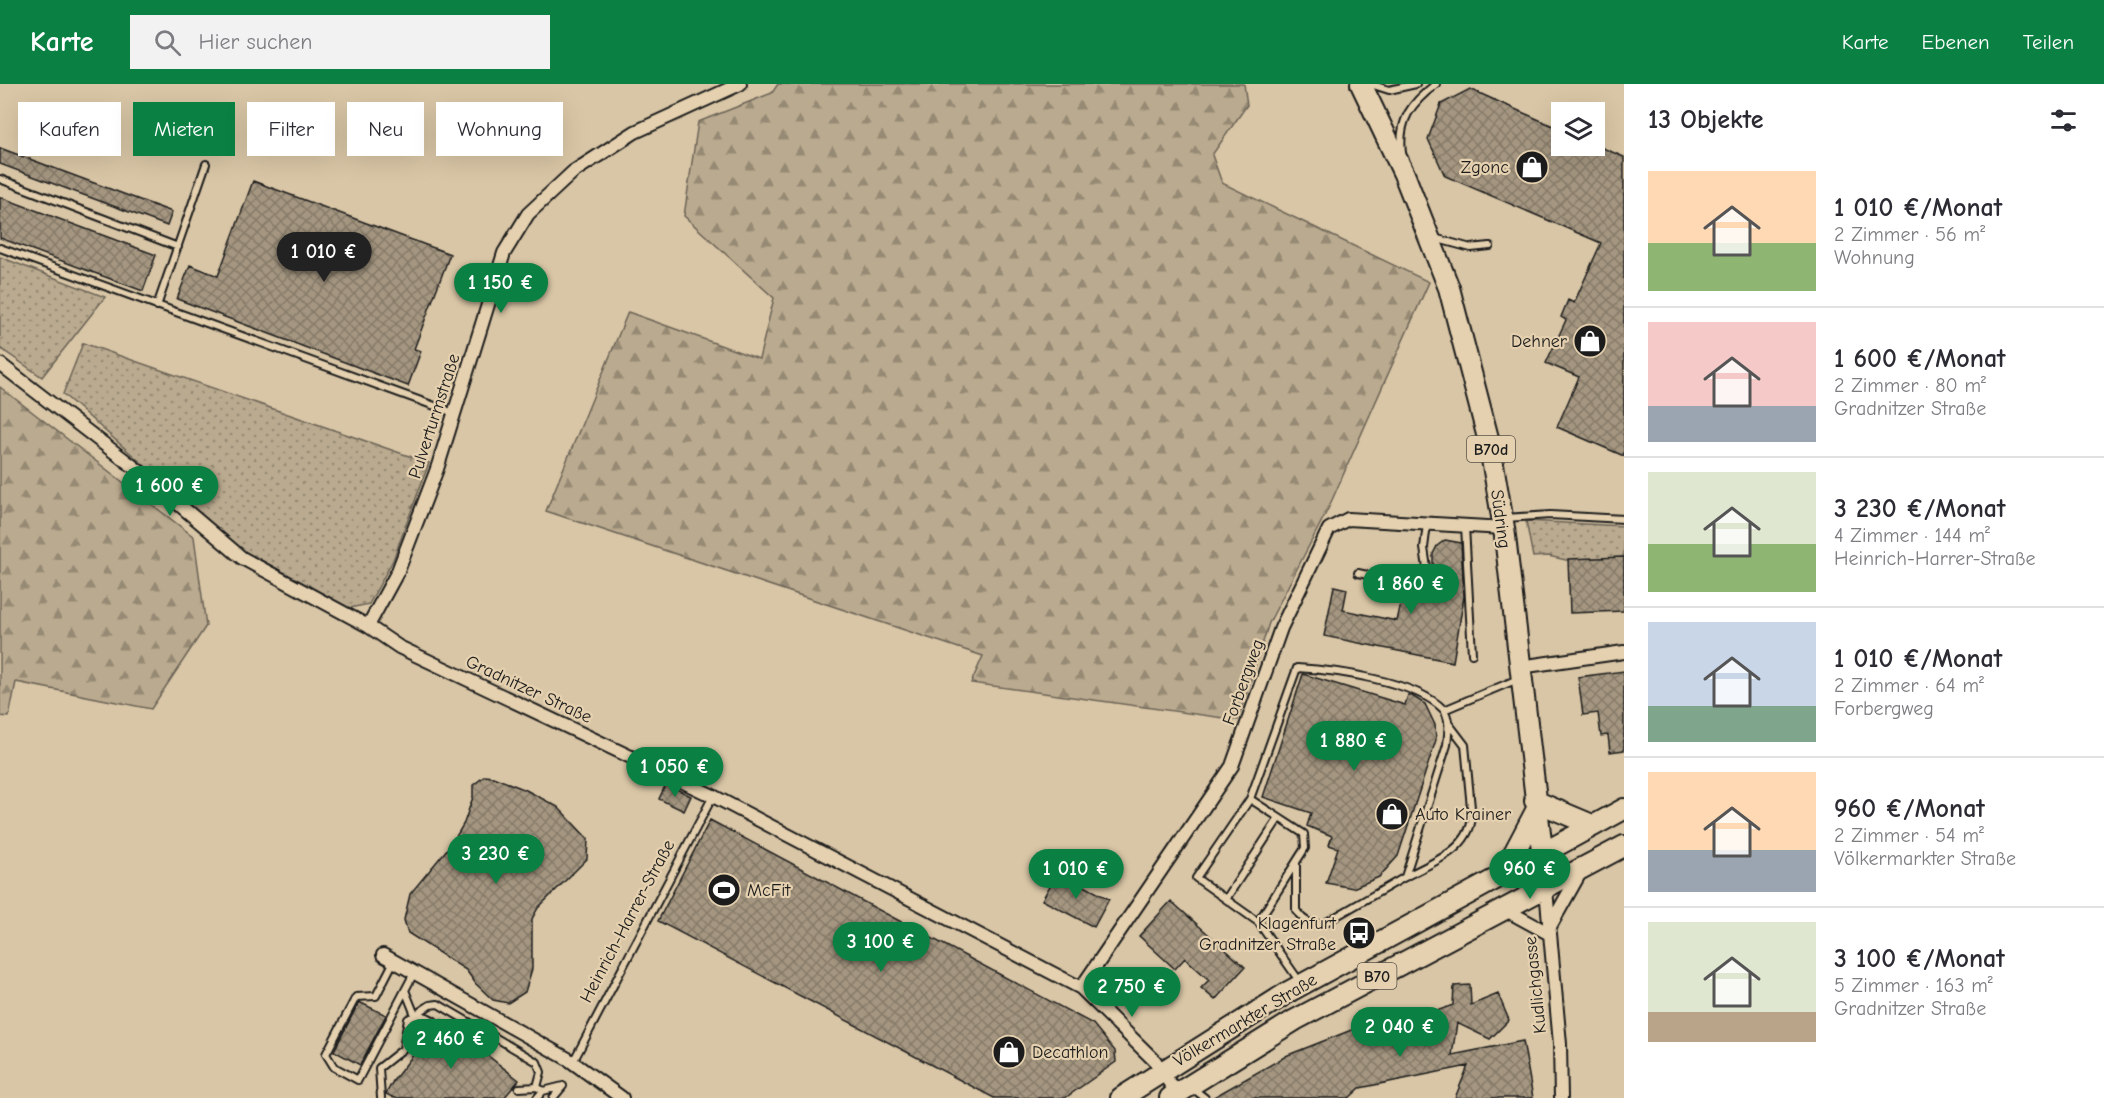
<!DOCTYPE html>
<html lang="de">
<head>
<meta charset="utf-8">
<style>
	:root { --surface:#fff; --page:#f2f2f3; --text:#2b2b33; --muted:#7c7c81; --line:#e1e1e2; --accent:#0b8043 }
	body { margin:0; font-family:"Comic Neue",sans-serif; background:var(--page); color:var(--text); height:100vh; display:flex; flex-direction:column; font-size:22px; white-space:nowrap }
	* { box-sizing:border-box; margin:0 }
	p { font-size:20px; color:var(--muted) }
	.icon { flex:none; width:33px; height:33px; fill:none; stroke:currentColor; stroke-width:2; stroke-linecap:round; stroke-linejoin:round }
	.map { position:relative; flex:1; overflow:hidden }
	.sheet { display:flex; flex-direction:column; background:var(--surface); width:480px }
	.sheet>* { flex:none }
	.banner { position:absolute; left:18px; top:18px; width:570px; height:54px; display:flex; gap:12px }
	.fabs { position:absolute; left:1551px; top:18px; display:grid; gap:12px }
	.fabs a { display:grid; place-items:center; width:54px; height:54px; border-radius:0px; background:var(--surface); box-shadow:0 6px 24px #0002; font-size:30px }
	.price { position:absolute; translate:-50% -51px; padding:0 14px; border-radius:21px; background:var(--accent); color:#fff; font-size:20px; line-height:39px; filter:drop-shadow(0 2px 3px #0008) }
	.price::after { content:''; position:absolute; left:50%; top:36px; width:18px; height:14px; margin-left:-9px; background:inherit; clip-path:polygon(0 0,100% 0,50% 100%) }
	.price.current { background:#222; color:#fff }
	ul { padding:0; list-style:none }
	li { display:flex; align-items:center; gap:18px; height:150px; padding:0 24px }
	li+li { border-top:2px solid var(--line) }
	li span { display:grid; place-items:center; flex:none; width:168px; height:120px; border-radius:0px; color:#555 }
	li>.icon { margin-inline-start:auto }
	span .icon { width:72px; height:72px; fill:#fffc; stroke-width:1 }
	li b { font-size:26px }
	h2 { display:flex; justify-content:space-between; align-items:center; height:72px; padding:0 24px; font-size:26px }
	.chip { padding:0 21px; border-radius:0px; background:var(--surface); box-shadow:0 6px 24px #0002; font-size:21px; line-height:54px }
	.chip.current { background:var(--accent); color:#fff }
	header { display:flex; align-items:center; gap:36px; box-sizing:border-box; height:84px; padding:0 30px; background:var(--accent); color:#fff }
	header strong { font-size:28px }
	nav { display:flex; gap:33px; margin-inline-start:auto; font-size:21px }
	.search { width:420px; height:54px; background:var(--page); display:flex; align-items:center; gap:15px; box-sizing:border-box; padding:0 21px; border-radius:0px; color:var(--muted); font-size:22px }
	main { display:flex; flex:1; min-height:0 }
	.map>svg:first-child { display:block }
	.grass { fill:url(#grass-dots); stroke:#6b6356; stroke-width:1.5 }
	.forest { fill:url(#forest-firs); stroke:#6b6356; stroke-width:1.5 }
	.building { fill:url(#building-cross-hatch); stroke:#1c1c1c; stroke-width:1.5 }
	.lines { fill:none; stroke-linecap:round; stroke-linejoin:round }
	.lane-casing { stroke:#1c1c1c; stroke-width:10 }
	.street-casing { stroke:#1c1c1c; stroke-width:16 }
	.primary-casing { stroke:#1c1c1c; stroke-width:24 }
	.lane { stroke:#e5d1af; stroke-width:6 }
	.street { stroke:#e5d1af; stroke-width:12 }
	.primary { stroke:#e5d1af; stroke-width:20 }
	.labels { text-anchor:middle; stroke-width:4.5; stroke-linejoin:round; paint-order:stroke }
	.shield { fill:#e5d1af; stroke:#585248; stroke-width:1.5 }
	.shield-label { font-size:16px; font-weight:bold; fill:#1c1c1c }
	.poi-label { font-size:18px; fill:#1c1c1c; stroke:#e5d1af; text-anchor:end }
	.street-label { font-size:18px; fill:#1c1c1c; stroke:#e5d1af }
</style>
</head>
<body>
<header>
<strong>Karte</strong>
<div class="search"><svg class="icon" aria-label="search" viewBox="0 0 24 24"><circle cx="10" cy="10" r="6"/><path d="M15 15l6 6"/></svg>Hier suchen</div>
<nav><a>Karte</a><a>Ebenen</a><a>Teilen</a></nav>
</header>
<main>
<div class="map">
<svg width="1624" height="1014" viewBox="0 0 1624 1014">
	<defs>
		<pattern id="grass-dots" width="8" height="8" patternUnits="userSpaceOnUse" patternTransform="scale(1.5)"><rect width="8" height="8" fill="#baaa8f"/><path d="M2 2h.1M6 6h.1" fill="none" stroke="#968a74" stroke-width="1.8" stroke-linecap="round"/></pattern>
		<pattern id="forest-firs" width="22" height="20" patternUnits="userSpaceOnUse" patternTransform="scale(1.5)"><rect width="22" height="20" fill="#baaa8f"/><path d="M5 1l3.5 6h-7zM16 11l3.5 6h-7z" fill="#968a74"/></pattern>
		<pattern id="building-cross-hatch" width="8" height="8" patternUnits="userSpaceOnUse" patternTransform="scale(1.5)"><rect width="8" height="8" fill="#a49680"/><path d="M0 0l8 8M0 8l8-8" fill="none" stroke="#857a68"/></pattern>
	</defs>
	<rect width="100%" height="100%" fill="#d9c6a6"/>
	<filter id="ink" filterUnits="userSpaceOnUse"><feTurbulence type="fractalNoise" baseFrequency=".0167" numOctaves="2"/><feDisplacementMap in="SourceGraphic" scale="12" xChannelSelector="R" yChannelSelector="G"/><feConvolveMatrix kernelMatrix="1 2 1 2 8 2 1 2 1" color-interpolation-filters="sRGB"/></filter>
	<g filter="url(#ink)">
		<path class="grass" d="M0,173L105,213L42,293L0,264Z
			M83,259L429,379L393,476L369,520L345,525L242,467L63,310Z
			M1526,437L1624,442V473L1566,476L1548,472L1533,473Z"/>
		<path class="forest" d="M778,0H1244L1247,21L1212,71L1222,99L1429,198L1328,425L1269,539L1238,636L971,599L983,572L546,427L628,228L759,275L774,214L684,132L698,38L772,9Z
			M0,303L194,453L206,542L151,625L16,598L9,633L0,632Z"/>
		<path class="building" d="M1470,5L1562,46V62H1598L1624,73V372L1557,343L1579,293L1546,279L1566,236L1561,233L1568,216L1574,219L1601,159L1445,92L1428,55L1441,20Z
			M0,64L172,128L167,142L0,80Z
			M253,97L450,170L414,265L421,267L408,302L177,215L190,181L218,192Z
			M0,113L156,171L143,207L0,154Z
			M1445,456L1461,459L1464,513L1453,578L1324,552L1334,502L1347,505L1343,526L1397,537L1402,515L1415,518L1416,512L1433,515L1439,488L1433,480V470L1437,462Z
			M1624,473V527L1570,529L1568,475Z
			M1624,587V666L1610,668L1608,651L1601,652L1598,629L1583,631L1578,593Z
			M1303,590L1405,621L1408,611L1412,612L1425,620L1435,641L1436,656L1398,772L1379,793L1353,804L1326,799L1338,764L1329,761L1332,752L1307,742L1311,729L1263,713Z
			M485,692L493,693L526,706L558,723L588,755L587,775L538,824L532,835V885L525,908L508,919L493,916L476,900L466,886L408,849L404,836L410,810L453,758L464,739L473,713V701Z
			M666,700L691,712L684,727L659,715Z
			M710,736L1093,940L1115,967L1116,978L1065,1014H994L658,837Z
			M1058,788L1109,815L1094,843L1042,816Z
			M1171,817L1245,883L1215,916L1201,904L1209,896L1185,874L1175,885L1139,852Z
			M1470,901L1471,921L1498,910L1509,936L1490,955L1457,939L1452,971L1523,957L1533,1014H1455L1468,982L1360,1004L1349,1014H1212L1288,971L1382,934L1388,945L1453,921L1454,902Z
			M359,918L386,931L360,981L334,967Z
			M441,935L519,996L504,1014H394L386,1010L393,997Z"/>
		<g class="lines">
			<g class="lane-casing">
				<path id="lane" d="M1370,0L1389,6L1416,0
					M1402,69C1398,36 1411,19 1436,0
					M0,95L178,163
					M1434,154L1471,164L1490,162
					M0,164L454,329
					M157,222L206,80
					M1505,434L1550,431L1624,435
					M1465,442L1472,570
					M1358,489L1401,498L1428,491L1424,464L1427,440
					M1444,626L1518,595
					M1250,715L1304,750L1305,764L1258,838
					M1296,780V826C1303,837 1310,841 1323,840L1405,793L1447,661C1448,650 1451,634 1443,625C1416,597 1334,586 1297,584L1250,715L1196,794L1258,838L1300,898
					M1405,793C1431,779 1468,767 1472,734L1465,661L1449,640
					M1226,815L1279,734
					M394,877L376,912L356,913L326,970L334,983L358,996L414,889
					M405,906L415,931L430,921L438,920L537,978L541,988L537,1003
					M573,978L713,712
					M1191,1003L1205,1014
					M519,1004L537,1003L543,1007L563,1002
					M381,1014L379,984L403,965L408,935C418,929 425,931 434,937
					M537,1014L543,1007
					M553,1014L563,1002"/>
			</g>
			<g class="street-casing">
				<path id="street" d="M0,280L148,394L242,474L368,542L399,563L713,712L1081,904L1155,977L1177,1010
					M368,542L398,487L437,385L504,169L528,130L573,88L635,48L740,0
					M1520,583L1624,568
					M1544,783L1560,960L1561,1014
					M1504,825L1548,849
					M1548,846L1581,787
					M383,871L568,975L622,1014
					M1081,904L1232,682L1281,544L1329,445L1348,435L1504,444"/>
			</g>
			<g class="primary-casing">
				<path id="primary" d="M1361,0L1404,90L1449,204L1489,358L1504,444L1544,783
					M1535,717L1592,741
					M1503,790L1536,727
					M1121,1014L1290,907L1624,725
					M1170,1014L1295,936L1624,762"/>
			</g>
			<use href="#lane" class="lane"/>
			<use href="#street" class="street"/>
			<use href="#primary" class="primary"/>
		</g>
	</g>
	<defs>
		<g id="shop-disc" transform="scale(1.725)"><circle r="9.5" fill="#1c1c1c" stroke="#e5d1af"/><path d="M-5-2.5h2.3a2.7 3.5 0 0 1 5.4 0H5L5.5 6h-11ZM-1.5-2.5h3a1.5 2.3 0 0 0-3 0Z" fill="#fff"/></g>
		<g id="stadium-disc" transform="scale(1.725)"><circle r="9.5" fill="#1c1c1c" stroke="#e5d1af"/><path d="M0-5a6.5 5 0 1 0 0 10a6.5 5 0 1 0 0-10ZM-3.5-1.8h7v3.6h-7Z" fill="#fff"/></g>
		<g id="bus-disc" transform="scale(1.725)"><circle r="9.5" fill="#1c1c1c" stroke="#e5d1af"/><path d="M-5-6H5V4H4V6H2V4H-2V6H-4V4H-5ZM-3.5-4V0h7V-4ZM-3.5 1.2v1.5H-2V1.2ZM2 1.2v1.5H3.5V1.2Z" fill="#fff"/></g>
	</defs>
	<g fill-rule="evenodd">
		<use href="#shop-disc" x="1532" y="83"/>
		<use href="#shop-disc" x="1590" y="257"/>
		<use href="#shop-disc" x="1392" y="730"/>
		<use href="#stadium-disc" x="724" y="806"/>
		<use href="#bus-disc" x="1359" y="849"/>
		<use href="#shop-disc" x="1009" y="968"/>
	</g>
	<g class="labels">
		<g class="shield">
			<rect x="1467" y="352" width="48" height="26" rx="4.5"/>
			<rect x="1357.5" y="879" width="39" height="26" rx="4.5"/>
		</g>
		<g class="shield-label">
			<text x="1491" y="371">B70d</text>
			<text x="1377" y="898">B70</text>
		</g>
		<g class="poi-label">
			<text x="1509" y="89">Zgonc</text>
			<text x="1567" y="263">Dehner</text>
			<text x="1415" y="736" text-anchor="start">Auto Krainer</text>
			<text x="747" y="812" text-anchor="start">McFit</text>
			<text x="1336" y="845">Klagenfurt<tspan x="1336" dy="21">Gradnitzer Straße</tspan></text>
			<text x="1032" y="974" text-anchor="start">Decathlon</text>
		</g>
		<g class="street-label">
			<text transform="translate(434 332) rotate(-72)" y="6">Pulverturmstraße</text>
			<text transform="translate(1501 435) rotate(82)" y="6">Südring</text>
			<text transform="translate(1243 598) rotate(-70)" y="6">Forbergweg</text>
			<text transform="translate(529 605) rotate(25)" y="6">Gradnitzer Straße</text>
			<text transform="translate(627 837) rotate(-62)" y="6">Heinrich-Harrer-Straße</text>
			<text transform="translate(1535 901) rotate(-96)" y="6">Kudlichgasse</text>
			<text transform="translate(1245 936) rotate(-31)" y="6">Völkermarkter Straße</text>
		</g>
	</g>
</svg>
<div class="fabs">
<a><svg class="icon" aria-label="layers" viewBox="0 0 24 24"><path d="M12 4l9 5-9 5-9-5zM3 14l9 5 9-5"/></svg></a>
</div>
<b class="price current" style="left:324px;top:199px">1 010 €</b>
<b class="price" style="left:501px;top:230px">1 150 €</b>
<b class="price" style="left:170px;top:433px">1 600 €</b>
<b class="price" style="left:1411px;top:531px">1 860 €</b>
<b class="price" style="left:1354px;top:688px">1 880 €</b>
<b class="price" style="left:675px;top:714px">1 050 €</b>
<b class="price" style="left:496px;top:801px">3 230 €</b>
<b class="price" style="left:1076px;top:816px">1 010 €</b>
<b class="price" style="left:1530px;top:816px">960 €</b>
<b class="price" style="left:881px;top:889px">3 100 €</b>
<b class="price" style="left:1132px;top:934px">2 750 €</b>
<b class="price" style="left:1400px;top:974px">2 040 €</b>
<b class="price" style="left:451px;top:986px">2 460 €</b>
<div class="banner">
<a class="chip">Kaufen</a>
<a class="chip current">Mieten</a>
<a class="chip">Filter</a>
<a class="chip">Neu</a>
<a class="chip">Wohnung</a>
</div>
</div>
<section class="sheet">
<h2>13 Objekte<svg class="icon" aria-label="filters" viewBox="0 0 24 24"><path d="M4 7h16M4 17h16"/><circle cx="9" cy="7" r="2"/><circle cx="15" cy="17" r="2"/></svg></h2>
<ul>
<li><span style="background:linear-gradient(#ffd9b3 60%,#8fb573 0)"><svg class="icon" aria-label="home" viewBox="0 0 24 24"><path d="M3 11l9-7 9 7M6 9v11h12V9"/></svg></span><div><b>1 010 €/Monat</b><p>2 Zimmer · 56 m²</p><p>Wohnung</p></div></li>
<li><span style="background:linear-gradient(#f6c9c9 70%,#9aa5b1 0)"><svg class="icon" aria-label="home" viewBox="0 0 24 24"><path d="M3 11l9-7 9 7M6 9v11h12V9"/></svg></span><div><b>1 600 €/Monat</b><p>2 Zimmer · 80 m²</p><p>Gradnitzer Straße</p></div></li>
<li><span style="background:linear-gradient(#dfe7d0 60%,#8fb573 0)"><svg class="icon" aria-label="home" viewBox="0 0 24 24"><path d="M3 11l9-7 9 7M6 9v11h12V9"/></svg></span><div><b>3 230 €/Monat</b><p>4 Zimmer · 144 m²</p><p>Heinrich-Harrer-Straße</p></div></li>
<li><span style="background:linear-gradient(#c9d6e8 70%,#7fa58c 0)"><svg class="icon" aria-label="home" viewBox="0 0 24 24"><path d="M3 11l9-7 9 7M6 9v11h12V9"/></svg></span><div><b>1 010 €/Monat</b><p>2 Zimmer · 64 m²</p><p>Forbergweg</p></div></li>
<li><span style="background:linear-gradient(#ffd9b3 65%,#9aa5b1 0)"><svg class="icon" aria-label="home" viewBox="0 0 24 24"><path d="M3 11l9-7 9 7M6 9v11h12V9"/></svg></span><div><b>960 €/Monat</b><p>2 Zimmer · 54 m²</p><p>Völkermarkter Straße</p></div></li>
<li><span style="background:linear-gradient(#dfe7d0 75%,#b9a48a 0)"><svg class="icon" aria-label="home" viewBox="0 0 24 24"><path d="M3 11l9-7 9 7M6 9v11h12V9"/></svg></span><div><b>3 100 €/Monat</b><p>5 Zimmer · 163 m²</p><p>Gradnitzer Straße</p></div></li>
</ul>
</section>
</main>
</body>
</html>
